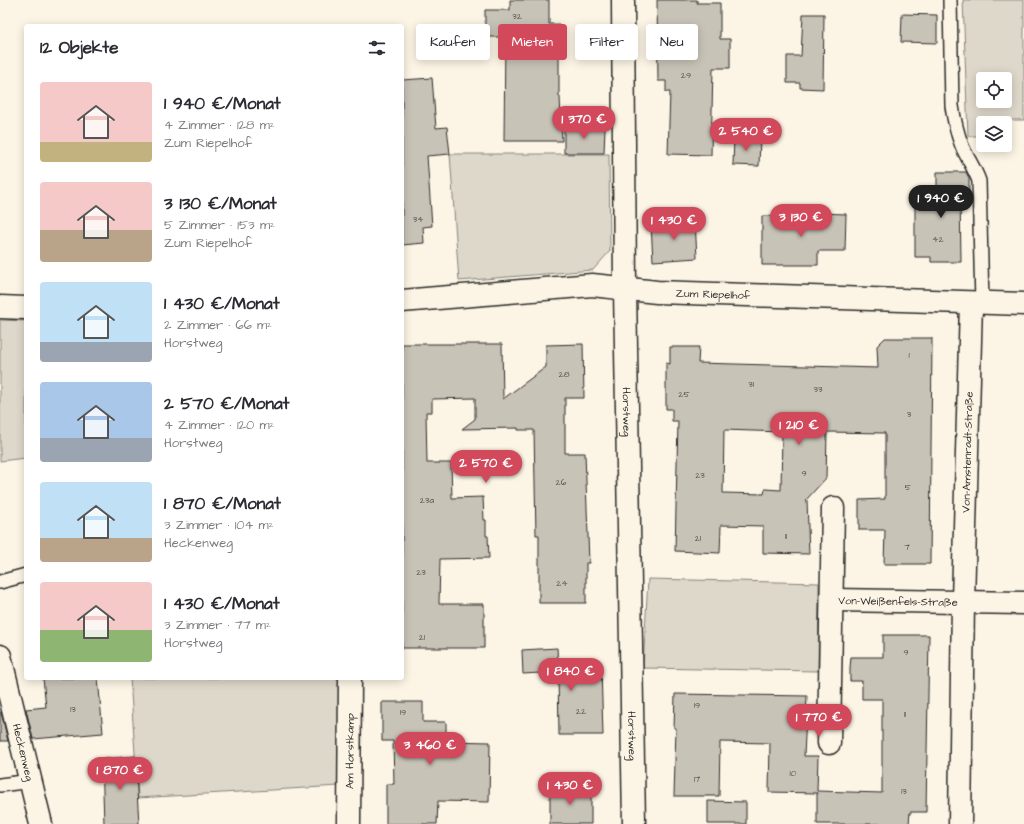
<!DOCTYPE html>
<html lang="de">
<head>
<meta charset="utf-8">
<style>
	:root { --surface:#fff; --page:#f7f7f7; --text:#2b2b33; --muted:#7c7c81; --accent:#d1495b }
	body { margin:0; font-family:"Architects Daughter",sans-serif; background:var(--page); color:var(--text); height:100vh; display:flex; flex-direction:column; font-size:15px; white-space:nowrap }
	* { box-sizing:border-box; margin:0 }
	p { font-size:13px; color:var(--muted) }
	.icon { flex:none; width:22px; height:22px; fill:none; stroke:currentColor; stroke-width:2; stroke-linecap:round; stroke-linejoin:round }
	.map { position:relative; flex:1; overflow:hidden }
	.sheet { position:absolute; left:24px; top:24px; width:380px; height:656px; display:flex; flex-direction:column; background:var(--surface); border-radius:4px; box-shadow:0 2px 10px #0003 }
	.sheet>* { flex:none }
	.top-card { position:absolute; left:416px; top:24px; width:380px; height:36px; display:flex; gap:8px }
	.buttons { position:absolute; left:976px; top:72px; display:grid; gap:8px }
	.buttons a { display:grid; place-items:center; width:36px; height:36px; border-radius:4px; background:var(--surface); box-shadow:0 2px 10px #0003; font-size:20px }
	.price { position:absolute; translate:-50% -34px; padding:0 9px; border-radius:14px; background:var(--accent); color:#fff; font-size:13px; line-height:26px; filter:drop-shadow(0 1px 2px #0008) }
	.price::after { content:''; position:absolute; left:50%; top:24px; width:12px; height:9px; margin-left:-6px; background:inherit; clip-path:polygon(0 0,100% 0,50% 100%) }
	.price.selected { background:#222; color:#fff }
	ul { padding:0; list-style:none }
	li { display:flex; align-items:center; gap:12px; height:100px; padding:0 16px }
	li span { display:grid; place-items:center; flex:none; width:112px; height:80px; border-radius:4px; color:#555 }
	li>.icon { margin-inline-start:auto }
	span .icon { width:48px; height:48px; fill:#fffc; stroke-width:1 }
	li b { font-size:17px }
	h2 { display:flex; justify-content:space-between; align-items:center; height:48px; padding:0 16px; font-size:17px }
	.pill { padding:0 14px; border-radius:4px; background:var(--surface); box-shadow:0 2px 10px #0003; font-size:14px; line-height:36px }
	.pill.selected { background:var(--accent); color:#fff }
	.map>svg:first-child { display:block }
	.green { fill:#ded8ca; stroke:#84827a; fill-rule:evenodd }
	.building { fill:#c8c3b7; stroke:#2b2b2b; fill-rule:evenodd }
	.lines { fill:none; stroke-linecap:round; stroke-linejoin:round }
	.lane-casing { stroke:#2b2b2b; stroke-width:16 }
	.street-casing { stroke:#2b2b2b; stroke-width:25 }
	.lane { stroke:#fcf5e5; stroke-width:13 }
	.street { stroke:#fcf5e5; stroke-width:22 }
	.labels { text-anchor:middle; stroke-width:3; stroke-linejoin:round; paint-order:stroke }
	.number-label { font-size:9px; fill:#52514e }
	.street-label { font-size:11px; fill:#2b2b2b; stroke:#fcf5e5 }
</style>
</head>
<body>
<div class="map">
<svg width="1024" height="824" viewBox="0 0 1024 824">
	<rect width="100%" height="100%" fill="#fcf5e5"/>
	<filter id="ink" filterUnits="userSpaceOnUse"><feTurbulence type="fractalNoise" baseFrequency=".025" numOctaves="2"/><feDisplacementMap in="SourceGraphic" scale="8" xChannelSelector="R" yChannelSelector="G"/><feConvolveMatrix kernelMatrix="1 2 1 2 8 2 1 2 1" color-interpolation-filters="sRGB"/></filter>
	<g filter="url(#ink)">
		<path class="green" d="M963,0H1024V120H988V123H983V136H968ZM983,79H1005V101H983Z
			M450,154H609L610,251L593,270L459,281Z
			M0,320L26,321V458L0,461Z
			M648,579L819,583L818,671L643,668Z
			M130,678H340L339,786L138,798Z"/>
		<path class="building" d="M510,0H549V24H559V96H560L562,141H504L505,37H485V10H510Z
			M657,0H697V3H720V39H730V68H713L711,155L668,154L670,92H666V81H658Z
			M803,14H824L823,89L800,88V83H787V56H801Z
			M902,14L937,15V43L901,42Z
			M432,78L436,128L447,127L450,154L427,156L432,226L423,227L424,243L402,245V80Z
			M564,128H605L604,153H564Z
			M734,137L760,138L759,166L733,165Z
			M937,172H966L969,178V193H960L961,262H931V257H915V196L937,195Z
			M819,213L846,214L845,251H818V265H762V216L819,217Z
			M695,221L697,258L653,261L651,224Z
			M885,338H932L930,564H884L885,530H859V500L885,499V433L827,432L826,478L806,500H807L809,554L763,553V526L721,525L720,553L675,551L678,421H672V409H666V363L670,364V347H699L698,363L878,368L877,346ZM724,430L782,432L781,490L765,489L764,494L723,493Z
			M402,344H502L503,399L546,367V345L583,344L584,398H565V453H585L589,563H586V603H539V535H536L534,430H518V428L462,429L475,419V398L432,399V412H426L427,463H451L452,498L483,497L484,520H486V536H488L489,558L440,559L439,604H484V648H402Z
			M883,635H929L926,812H910L909,824H817V793L769,792L770,743L720,742L719,796H674L676,728H674L675,694L807,696L804,756H818L817,791L882,793V699H862V681H850V668L851,657H883Z
			M557,648L558,667H601L603,735H559L558,672L523,674L522,650Z
			M43,678H98L103,733L33,739L26,709L46,707Z
			M382,702H423V722H446V741L490,742L489,802L438,801L437,824H386V784H394L393,741H382Z
			M0,712H1L8,741H0Z
			M135,756L139,824H104L102,759Z
			M570,780L581,792H591V824H550V792H558Z
			M708,801L746,802V824H708Z"/>
		<g class="lines">
			<g class="lane-casing">
				<path id="lane" d="M950,0L952,106C954,120 957,133 962,146C967,158 975,169 979,181L982,303
					M0,582L26,575
					M0,785L31,781"/>
			</g>
			<g class="street-casing">
				<g id="street">
					<path id="s1" d="M623,0L625,289L634,824"/>
					<path id="s2" d="M402,301L592,285L657,292L1024,304"/>
					<path d="M0,307L26,308"/>
					<path id="s3" d="M833,600L1024,603"/>
					<path id="s4" d="M0,656L41,824"/>
					<path d="M829,743L833,508"/>
					<path id="s5" d="M349,824L350,678"/>
					<path id="s6" d="M960,824L963,602L971,303"/>
				</g>
			</g>
			<use href="#lane" class="lane"/>
			<use href="#street" class="street"/>
		</g>
	</g>
	<g class="labels">
		<g class="number-label">
			<text x="517" y="19">32</text>
			<text x="686" y="78">29</text>
			<text x="418" y="222">34</text>
			<text x="938" y="242">42</text>
			<text x="909" y="358">1</text>
			<text x="564" y="377">28</text>
			<text x="751" y="387">31</text>
			<text x="818" y="392">33</text>
			<text x="684" y="397">25</text>
			<text x="909" y="417">3</text>
			<text x="804" y="476">9</text>
			<text x="700" y="478">23</text>
			<text x="561" y="485">26</text>
			<text x="908" y="490">5</text>
			<text x="427" y="503">23a</text>
			<text x="786" y="539">11</text>
			<text x="698" y="541">21</text>
			<text x="907" y="550">7</text>
			<text x="421" y="575">23</text>
			<text x="562" y="586">24</text>
			<text x="422" y="640">21</text>
			<text x="906" y="655">9</text>
			<text x="697" y="708">19</text>
			<text x="73" y="712">13</text>
			<text x="581" y="714">22</text>
			<text x="403" y="715">19</text>
			<text x="905" y="717">11</text>
			<text x="793" y="776">10</text>
			<text x="697" y="782">17</text>
			<text x="904" y="794">13</text>
		</g>
		<g class="street-label">
			<text dy="4" stroke="none"><textPath href="#s2" startOffset="312">Zum Riepelhof</textPath></text>
			<text dy="4" stroke="none"><textPath href="#s1" startOffset="412">Horstweg</textPath></text>
			<text dy="4" stroke="none"><textPath href="#s6" startOffset="372">Von-Amstenradt-Straße</textPath></text>
			<text dy="4" stroke="none"><textPath href="#s3" startOffset="65">Von-Weißenfels-Straße</textPath></text>
			<text dy="4" stroke="none"><textPath href="#s1" startOffset="736">Horstweg</textPath></text>
			<text dy="4" stroke="none"><textPath href="#s5" startOffset="73">Am Horstkamp</textPath></text>
			<text dy="4" stroke="none"><textPath href="#s4" startOffset="99">Heckenweg</textPath></text>
		</g>
	</g>
</svg>
<div class="buttons">
<a><svg class="icon" aria-label="locate" viewBox="0 0 24 24"><circle cx="12" cy="12" r="6"/><path d="M12 2v4M12 18v4M2 12h4M18 12h4"/></svg></a>
<a><svg class="icon" aria-label="layers" viewBox="0 0 24 24"><path d="M12 4l9 5-9 5-9-5zM3 14l9 5 9-5"/></svg></a>
</div>
<b class="price" style="left:584px;top:140px">1 370 €</b>
<b class="price" style="left:746px;top:152px">2 540 €</b>
<b class="price selected" style="left:941px;top:219px">1 940 €</b>
<b class="price" style="left:801px;top:238px">3 130 €</b>
<b class="price" style="left:674px;top:241px">1 430 €</b>
<b class="price" style="left:799px;top:446px">1 210 €</b>
<b class="price" style="left:486px;top:484px">2 570 €</b>
<b class="price" style="left:571px;top:692px">1 840 €</b>
<b class="price" style="left:819px;top:738px">1 770 €</b>
<b class="price" style="left:430px;top:766px">3 460 €</b>
<b class="price" style="left:120px;top:791px">1 870 €</b>
<b class="price" style="left:570px;top:806px">1 430 €</b>
<div class="top-card">
<a class="pill">Kaufen</a>
<a class="pill selected">Mieten</a>
<a class="pill">Filter</a>
<a class="pill">Neu</a>
</div>
<section class="sheet">
<h2>12 Objekte<svg class="icon" aria-label="filters" viewBox="0 0 24 24"><path d="M4 7h16M4 17h16"/><circle cx="9" cy="7" r="2"/><circle cx="15" cy="17" r="2"/></svg></h2>
<ul>
<li><span style="background:linear-gradient(#f6c9c9 75%,#c2b280 0)"><svg class="icon" aria-label="home" viewBox="0 0 24 24"><path d="M3 11l9-7 9 7M6 9v11h12V9"/></svg></span><div><b>1 940 €/Monat</b><p>4 Zimmer · 128 m²</p><p>Zum Riepelhof</p></div></li>
<li><span style="background:linear-gradient(#f6c9c9 60%,#b9a48a 0)"><svg class="icon" aria-label="home" viewBox="0 0 24 24"><path d="M3 11l9-7 9 7M6 9v11h12V9"/></svg></span><div><b>3 130 €/Monat</b><p>5 Zimmer · 153 m²</p><p>Zum Riepelhof</p></div></li>
<li><span style="background:linear-gradient(#bfe0f5 75%,#9aa5b1 0)"><svg class="icon" aria-label="home" viewBox="0 0 24 24"><path d="M3 11l9-7 9 7M6 9v11h12V9"/></svg></span><div><b>1 430 €/Monat</b><p>2 Zimmer · 66 m²</p><p>Horstweg</p></div></li>
<li><span style="background:linear-gradient(#a9c7e8 70%,#9aa5b1 0)"><svg class="icon" aria-label="home" viewBox="0 0 24 24"><path d="M3 11l9-7 9 7M6 9v11h12V9"/></svg></span><div><b>2 570 €/Monat</b><p>4 Zimmer · 120 m²</p><p>Horstweg</p></div></li>
<li><span style="background:linear-gradient(#bfe0f5 70%,#b9a48a 0)"><svg class="icon" aria-label="home" viewBox="0 0 24 24"><path d="M3 11l9-7 9 7M6 9v11h12V9"/></svg></span><div><b>1 870 €/Monat</b><p>3 Zimmer · 104 m²</p><p>Heckenweg</p></div></li>
<li><span style="background:linear-gradient(#f6c9c9 60%,#8fb573 0)"><svg class="icon" aria-label="home" viewBox="0 0 24 24"><path d="M3 11l9-7 9 7M6 9v11h12V9"/></svg></span><div><b>1 430 €/Monat</b><p>3 Zimmer · 77 m²</p><p>Horstweg</p></div></li>
</ul>
</section>
</div>
</body>
</html>
